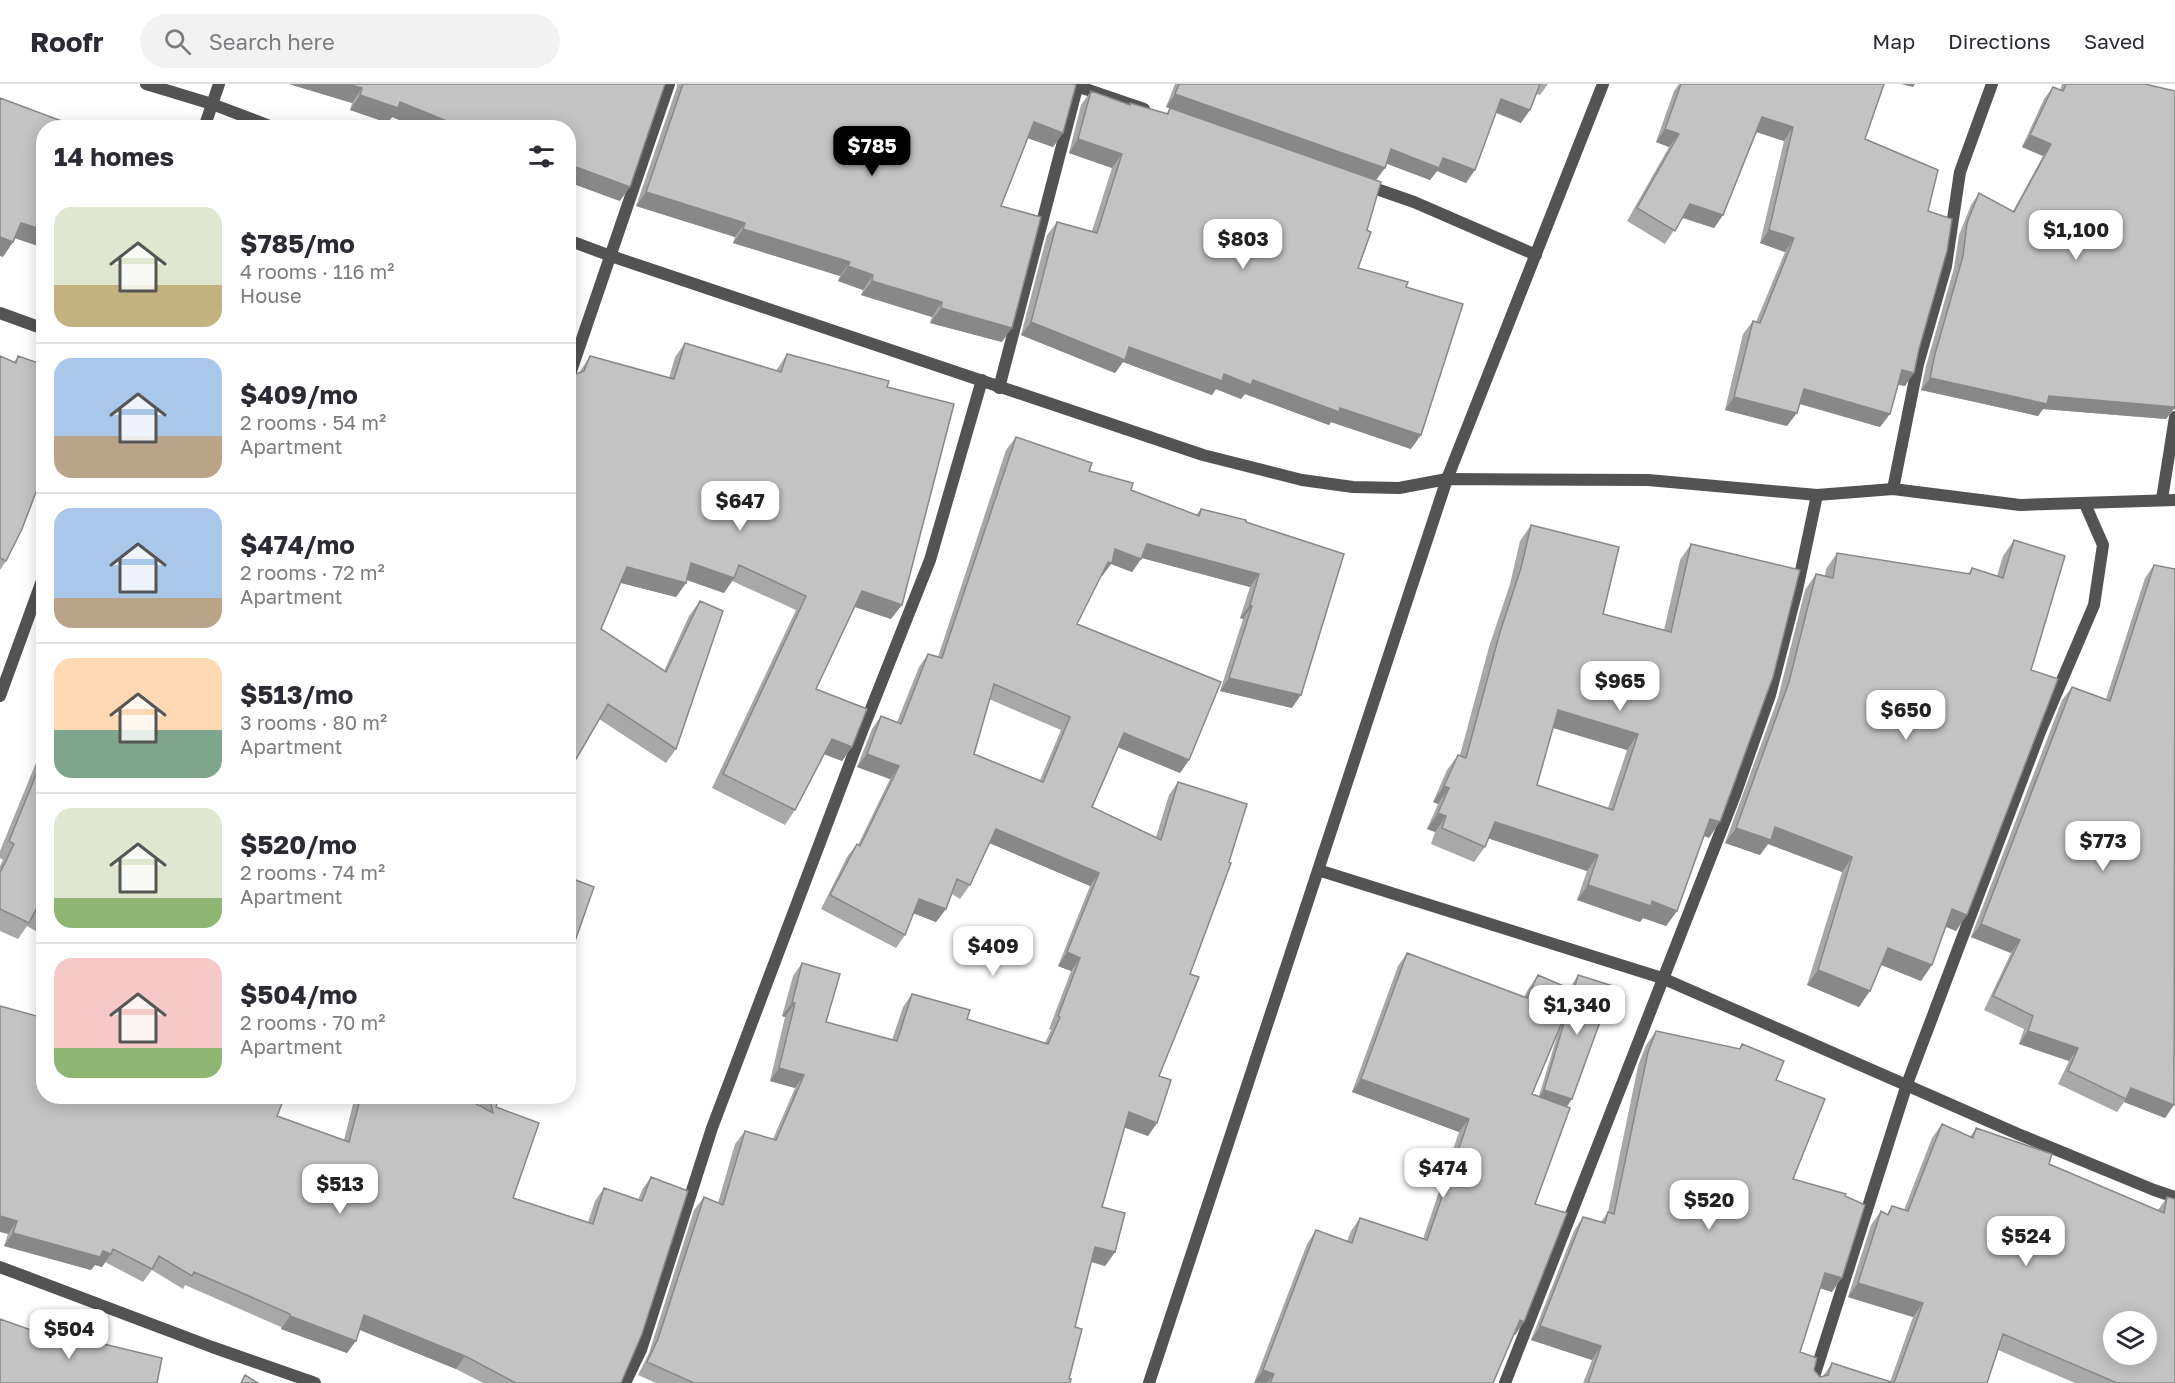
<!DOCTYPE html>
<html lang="en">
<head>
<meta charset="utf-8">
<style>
	:root { --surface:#fff; --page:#f2f2f3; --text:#2b2b33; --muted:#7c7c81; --line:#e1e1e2; --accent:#000 }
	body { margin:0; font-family:"Golos Text",sans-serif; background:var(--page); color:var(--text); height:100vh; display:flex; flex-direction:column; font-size:22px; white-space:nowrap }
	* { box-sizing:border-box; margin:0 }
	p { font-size:20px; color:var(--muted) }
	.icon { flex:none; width:33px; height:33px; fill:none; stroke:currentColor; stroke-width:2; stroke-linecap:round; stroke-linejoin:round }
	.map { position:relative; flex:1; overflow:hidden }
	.sheet { position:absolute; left:36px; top:36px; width:540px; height:984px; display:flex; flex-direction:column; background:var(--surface); border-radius:24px; box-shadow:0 3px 15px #0003 }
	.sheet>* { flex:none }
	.tools { position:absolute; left:2103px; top:1227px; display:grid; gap:12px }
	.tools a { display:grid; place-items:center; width:54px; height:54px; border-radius:50%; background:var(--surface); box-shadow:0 3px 15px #0003; font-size:30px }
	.price { position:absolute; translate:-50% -51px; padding:0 14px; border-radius:12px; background:#fff; color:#222; font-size:20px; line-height:39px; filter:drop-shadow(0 2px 3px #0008) }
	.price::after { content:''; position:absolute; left:50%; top:36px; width:18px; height:14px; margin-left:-9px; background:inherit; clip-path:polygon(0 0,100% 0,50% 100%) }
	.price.active { background:var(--accent); color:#fff }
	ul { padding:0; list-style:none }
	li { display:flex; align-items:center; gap:18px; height:150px; padding:0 18px }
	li+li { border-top:2px solid var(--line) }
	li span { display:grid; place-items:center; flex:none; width:168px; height:120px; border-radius:18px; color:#555 }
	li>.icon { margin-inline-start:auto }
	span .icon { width:72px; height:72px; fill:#fffc; stroke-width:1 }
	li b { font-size:26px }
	h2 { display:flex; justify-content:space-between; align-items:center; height:72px; padding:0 18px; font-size:26px }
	header { display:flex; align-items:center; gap:36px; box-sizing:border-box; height:84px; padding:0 30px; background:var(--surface); border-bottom:2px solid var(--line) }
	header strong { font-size:28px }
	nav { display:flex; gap:33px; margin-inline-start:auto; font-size:21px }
	.search { width:420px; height:54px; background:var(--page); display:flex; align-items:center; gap:15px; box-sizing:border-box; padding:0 21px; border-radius:33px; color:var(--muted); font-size:22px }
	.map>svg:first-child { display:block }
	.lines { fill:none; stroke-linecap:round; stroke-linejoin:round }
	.minor { stroke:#535353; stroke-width:12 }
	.tertiary { stroke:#535353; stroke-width:12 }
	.wall { fill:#a8a8a8; fill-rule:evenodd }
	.shaded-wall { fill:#888 }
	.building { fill:#c3c3c3; stroke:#888; stroke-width:1.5; fill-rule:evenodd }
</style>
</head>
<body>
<header>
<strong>Roofr</strong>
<div class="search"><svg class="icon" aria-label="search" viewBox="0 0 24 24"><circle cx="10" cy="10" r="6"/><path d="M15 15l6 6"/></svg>Search here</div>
<nav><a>Map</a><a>Directions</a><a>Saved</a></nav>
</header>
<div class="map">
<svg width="2175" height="1299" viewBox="0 0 2175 1299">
	<rect width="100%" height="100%" fill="#fff"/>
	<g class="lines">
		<path class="minor" d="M1071,0L1144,25
			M204,44L219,0
			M1365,101L1414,118L1536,171
			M0,229L44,245
			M568,296L669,0
			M999,304L1078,0
			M1893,405L1918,280L1946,182L1960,88L1992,0
			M2162,415L2175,333
			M0,612L44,491
			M1318,786L1662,894L2018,1050L2154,1106L2175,1113
			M0,1183L212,1263L315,1299
			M625,1299L641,1266L712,1044L861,650L930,476L982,296
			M1149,1299L1447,395L1603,0
			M1505,1299L1735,711L1770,611L1797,506L1817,411
			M1812,1299L1907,1000L2040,648L2094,521L2103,461L2085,420"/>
		<path class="tertiary" d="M146,0L212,20L275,44
			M568,156L611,172L1203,371L1302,396L1353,403L1399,404L1447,395L1648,396L1817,411L1893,405L2020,421L2175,416"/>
	</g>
	<path class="wall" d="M289,0H665L620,117L392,33L388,39L350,26L352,19Z
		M677,0H1073L1063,49L1053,63L1028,54L1001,122L1002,258L930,239L932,233L861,211L863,206L838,197L840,192L733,159L735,153L636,122L677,3Z
		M1175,0H1548L1540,11L1536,10L1521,39L1496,29L1466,99L1437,87L1430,96L1386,79L1376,96L1166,23Z
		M1679,0H1884L1865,55L1928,127L1905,302L1898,301L1890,330L1880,343L1799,320L1787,342L1725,326L1743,250L1753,237L1756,238L1785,168L1760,159L1784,57L1757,48L1723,131L1714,144L1682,134L1665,160L1627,137L1669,63L1656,58L1674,7Z
		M2062,0H2145L2173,326L2166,335L2043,325L2038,332L1921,306L1926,282L1954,184L1959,151L1971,121L1979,109L2013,127L2043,72L2022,63L2044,15L2053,3L2060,6Z
		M1091,7L1129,21L1130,19L1166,30L1170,24L1367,146L1358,184L1406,203L1411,365L1331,338L1329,341L1245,310L1241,315L1216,305L1212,311L1123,278L1115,289L1021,251L1047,151L1057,138L1092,147L1112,84L1069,69L1081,21Z
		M685,259L776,287L787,270L887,303L891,535L855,523L816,605L852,663L842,677L824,670L795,726L785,741L712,704L796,526L732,497L724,509L687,496L686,499L676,513L621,499L601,545L664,587L689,532L700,517L676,665L666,679L599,635L570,283L576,290L579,289L590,272L669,294L675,273Z
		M0,272L14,278L18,272L41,310L38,332L37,354L6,477L0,486Z
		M1016,353L1131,406L1196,431L1201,425L1246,438L1292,624L1220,607L1243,535L1240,534L1250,503L1142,474L1132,488L1111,480L1102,492H1101L1077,540L1189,676L1180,689L1118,663L1092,723L1156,753L1169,711L1178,698L1190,890L1159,992L1157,1039L1148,1052L1125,1043L1102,1123L1115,1168L1105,1182L1091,1178L1075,1243L1069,1295L1070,1299H656L638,1291L649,1269L694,1126L704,1113L718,1119L735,1060L745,1047L773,1055L795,1004L770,997L785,933L782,932L793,892L802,879L826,938L892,956L903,923L912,910L967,935L1045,959L1051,946L1049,945L1071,887L1058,882L1090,802L990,759L970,801L960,815L952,810L946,825L936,838L913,829L905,851L896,864L821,825L847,773L857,760L858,761L890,695L857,683L872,645L881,632L897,638L919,583L928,570L938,573L1006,366ZM989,615L1061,646L1040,696L974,670Z
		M1531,441L1603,530L1664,546L1680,476L1691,460L1709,754L1704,752L1677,827L1666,842L1643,834L1640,838L1577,816L1587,787L1488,754L1485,763L1474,778L1431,760L1435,748L1427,745L1438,720L1433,718L1447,686L1458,671H1460L1489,563L1510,500L1520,457ZM1553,644L1627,666L1608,724L1537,701Z
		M2014,456L2031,586L1956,847L1946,842L1921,897L1881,881L1859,923L1807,901L1842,788L1768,760L1760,771L1725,759L1778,614L1805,506L1816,490L1825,492L1826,485L1837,469L1968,490L1972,484L1997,492L2003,472Z
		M2154,481L2174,1020L2165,1034L2124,1018L2117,1028L2058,1000L2069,977L2019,960L2024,945L1984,926L2011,869L1971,853L2062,616L2072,603L2106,615L2145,494Z
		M44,659V852L27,842L18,855L0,847V782L3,776L0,774V767Z
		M1407,869L1524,913L1529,904L1538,891L1571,905L1573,899L1578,891L1567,1022L1535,1120L1524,1238L1515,1251H1514L1493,1299H1254L1307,1160L1316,1146L1347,1157L1351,1147L1360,1134L1423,1155L1459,1048L1352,1008L1398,882ZM1558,949L1539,1012L1532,1010Z
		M44,934L277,1032L344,1056L355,1012H438L449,1017L452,1012H462L480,1022L478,1012H499L496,1023L513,1114L588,1138L595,1117L604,1104L638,1116L642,1106L651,1093L621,1299H483L456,1285L360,1246L347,1269L281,1245V1243L185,1201L183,1205L152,1186L143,1198L105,1178L102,1183L95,1181L91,1186L4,1162L8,1150Z
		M1656,947L1739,965L1742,960L1776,996L1793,1095L1845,1112L1832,1208L1820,1204L1800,1268L1820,1293L1823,1292L1832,1279L1890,1298L1913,1233L1848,1213L1871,1141L1881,1127L1887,1130L1892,1122L1904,1126L1932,1054L1942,1040L1970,1053L1976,1044L2049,1080L2158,1126L2167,1113L2175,1299H2075L1998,1266L1987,1299H1583L1592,1276L1531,1256L1574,1147L1583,1133L1601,1138L1608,1128L1638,982L1646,961Z"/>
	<path class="shaded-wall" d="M289,0H348L362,4L352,19Z
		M1901,0H1915L1913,3Z
		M1175,10L1385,84L1376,96L1166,23Z
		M360,11L400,18L464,44H418L392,33L388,39L350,26Z
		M1501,15L1530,26L1521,39L1493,27Z
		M1762,33L1793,43L1784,57L1753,47Z
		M1034,38L1063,49L1053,63L1024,53Z
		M1665,45L1679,50L1669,63L1656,58Z
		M2030,51L2051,60L2043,72L2022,63Z
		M1078,55L1122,70L1112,84L1069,69Z
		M1391,65L1443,74L1475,86L1466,99L1437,87L1430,96L1382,78Z
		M568,80L630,103L620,117L568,98Z
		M646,108L745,139L735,153L636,122Z
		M1690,120L1723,131L1714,144L1681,133Z
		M21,139L44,146V164L11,153Z
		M743,145L850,178L840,192L733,159Z
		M1769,146L1794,154L1785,168L1760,159Z
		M0,153L13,158L3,173L0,172Z
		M848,182L873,191L863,206L838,197Z
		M872,197L942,218L932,233L861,211Z
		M941,224L1012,244L1002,258L930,239Z
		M1031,238L1129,263L1224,290L1253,296L1421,351L1411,365L1331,338L1329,341L1245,310L1241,315L1216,305L1212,311L1123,278L1115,289L1021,251Z
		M1902,286L1914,289L1905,302L1892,299Z
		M1930,294L2049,312L2175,319V325L2173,326L2166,335L2043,325L2038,332L1921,306Z
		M1804,305L1890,330L1880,343L1794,318Z
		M1734,313L1797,329L1787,342L1725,326Z
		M1147,460L1259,490L1250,503L1138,473Z
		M1115,465L1141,475L1132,488L1111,480L1102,492L1099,491Z
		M691,479L734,494L724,509L681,494Z
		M627,483L686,499L676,513L617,498Z
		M862,507L902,521L891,535L852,522Z
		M1250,521L1252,522L1243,535L1240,534Z
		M1229,594L1301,611L1292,624L1220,607Z
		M1558,626L1638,650L1627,666L1547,642Z
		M1124,649L1189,676L1180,689L1115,662Z
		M832,655L852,663L842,677L821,669Z
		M867,670L899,682L890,695L857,683Z
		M1444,702L1449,704L1438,720L1433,718Z
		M1438,729L1446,732L1435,748L1427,745Z
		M1710,735L1720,738L1709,754L1700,750Z
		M1495,738L1598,771L1587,787L1484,753Z
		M1775,743L1852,773L1842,788L1768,760L1760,771L1725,759L1736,744Z
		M996,745L1099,789L1090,802L987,758Z
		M1588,801L1652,817L1677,827L1666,842L1643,834L1640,838L1577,816Z
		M919,815L946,825L936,838L910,828Z
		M1952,825L1967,831L1956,847L1941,841Z
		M1981,840L2020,856L2011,869L1971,853Z
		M1888,864L1932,881L1921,897L1877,879Z
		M1067,868L1080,874L1071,887L1058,882Z
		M1818,886L1870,907L1859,923L1807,901Z
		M792,919H795L785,933L782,932Z
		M2028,947L2078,964L2069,977L2019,960Z
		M779,984L804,991L795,1004L770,997Z
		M1361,995L1469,1035L1459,1048L1352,1008Z
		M2131,1004L2174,1021L2165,1034L2124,1018Z
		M1544,1006L1572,1015L1566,1024L1538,1014Z
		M1129,1028L1157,1039L1148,1052L1120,1042Z
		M0,1132L17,1137L8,1150L0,1148Z
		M13,1149L103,1167L111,1170L102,1183L95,1181L91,1186L4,1162Z
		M1095,1163L1115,1168L1105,1182L1086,1176Z
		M1825,1189L1842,1194L1832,1208L1816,1203Z
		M1858,1199L1923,1219L1913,1233L1848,1213Z
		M364,1231L465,1272L456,1285L355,1244Z
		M290,1232L356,1257L347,1269L281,1245Z
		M1520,1236L1524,1238L1515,1251L1511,1250Z
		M1540,1242L1601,1262L1592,1276L1531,1256Z
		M1263,1286L1274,1290L1267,1299H1254Z"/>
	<path class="building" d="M348,0H665L630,103L568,80V44H464L400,18L398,24L360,11L362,4Z
		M683,0H1073L1076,1L1063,49L1034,38L1001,122L1041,133L1012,244L941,224L942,218L872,197L873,191L848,182L850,178L743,145L745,139L646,108Z
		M1179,0H1540L1530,26L1501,15L1475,86L1443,74L1439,84L1391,65L1385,84L1175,10Z
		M1681,0H1884L1865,55L1938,86L1928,127L1952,135L1947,167L1919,265L1914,289L1902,286L1890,330L1804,305L1797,329L1734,313L1753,237L1760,239L1794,154L1769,146L1793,43L1762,33L1723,131L1690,120L1675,147L1637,124L1679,50L1665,45Z
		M2066,0H2145L2175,7V323L2049,312L2047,320L1930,294L1935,270L1963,172L1967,139L1979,109L2014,128L2051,60L2030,51L2053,3L2063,7Z
		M1091,7L1130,21V19L1168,30L1170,24L1381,98L1367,146L1371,148L1358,184L1408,198L1406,203L1463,220L1421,351L1340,324L1339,328L1253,296L1251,301L1224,290L1222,297L1129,263L1125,276L1031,238L1057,138L1097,149L1122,70L1078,55Z
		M0,14L75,42L76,39L90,44H44V146L21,139L13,158L0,153Z
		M685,259L781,288L787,270L889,297L887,303L954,320L902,521L862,507L816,605L867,625L852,663L832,655L795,726L723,690L806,512L739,481L734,494L691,479L686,499L627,483L601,545L666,588L700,517L723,527L676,665L608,620L568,689V266L574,267L570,283L576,290L584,287L590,272L674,295Z
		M0,272L16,279L18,272L44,281V303L41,310H44V314L38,332L44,334V337L37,354L44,357V387L22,445L6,477L0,474Z
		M1016,353L1092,379L1089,387L1133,399L1131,406L1199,432L1201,425L1246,436V438L1344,470L1301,611L1229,594L1252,522L1250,521L1259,490L1147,460L1141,475L1115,465L1112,479L1108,478L1077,540L1221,598L1189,676L1124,649L1092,723L1161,756L1178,698L1247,720L1229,778L1231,779L1190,890L1199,893L1159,992L1171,996L1157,1039L1129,1028L1102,1123L1125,1129L1115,1168L1095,1163L1075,1243L1082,1245L1069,1295H1071L1070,1299H694L647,1278L658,1255L704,1113L723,1121L745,1047L776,1056L804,991L779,984L795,919H792L802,879L840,890L826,938L897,957L912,910L970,926L967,935L1048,960L1060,933L1058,932L1080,874L1067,868L1099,789L996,745L970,801L957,795L946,825L919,815L905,851L830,811L857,760L860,762L899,682L867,670L881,632L901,640L928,570L942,574ZM994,600L1070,633L1043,698L974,670Z
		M1531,441L1619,463L1603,530L1671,548L1691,460L1800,486L1773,593L1720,738L1710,735L1677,827L1652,817L1651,822L1588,801L1598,771L1495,738L1485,763L1442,744L1446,732L1438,729L1449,704L1444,702L1458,671L1466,674L1500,548L1521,484ZM1558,626L1638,650L1613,726L1537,701Z
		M2014,456L2065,472L2031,586L2058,595L1967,831L1952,825L1932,881L1888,864L1870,907L1818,886L1852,773L1775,743L1771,756L1736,744L1789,598L1816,490L1833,494L1837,469L1970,490L1972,484L2003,494Z
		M2154,481L2175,485L2174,1021L2131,1004L2126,1015L2068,987L2078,964L2028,947L2033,932L1993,912L2020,856L1981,840L2072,603L2110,617Z
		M44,671V829L36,825L29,839L0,825V789L14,760L9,757Z
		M568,793L594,803L568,877Z
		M1407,869L1527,914L1538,891L1575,907L1532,1010L1570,1024L1535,1120L1567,1129L1524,1238L1520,1236L1493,1299H1270L1274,1290L1263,1286L1316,1146L1352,1159L1360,1134L1427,1156L1469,1035L1361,995Z
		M1578,891L1613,902L1572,1015L1544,1006L1569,922L1575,907L1574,906Z
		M0,922L44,934V1012H285L277,1032L349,1058L361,1012H438L450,1017L452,1012H462L493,1029L489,1012H499L496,1023L539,1039L513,1114L593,1140L604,1104L642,1117L651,1093L688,1107L642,1250L621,1299H516L465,1272L364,1231L356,1257L290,1232V1230L194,1188L192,1192L159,1172L152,1185L113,1165L111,1170L103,1167L100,1173L13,1149L17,1137L0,1132Z
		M1656,947L1740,965L1742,960L1784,977L1776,996L1825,1015L1793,1095L1846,1110L1845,1112L1865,1121L1842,1194L1825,1189L1800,1268L1817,1274L1814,1286L1820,1293L1828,1291L1832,1279L1894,1299H1588L1601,1262L1540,1242L1583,1133L1605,1139L1608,1128L1614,1130L1648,968Z
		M1942,1040L1973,1054L1976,1044L2052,1070L2049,1080L2164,1129L2167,1113L2175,1115V1299H2117L2003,1250L1987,1299H1894L1923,1219L1858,1199L1881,1127L1888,1131L1892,1122L1908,1127ZM2114,1238H2146V1270H2114Z
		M0,1235L56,1255L58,1249L162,1274L157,1299H0Z
		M245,1291L258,1299H241Z"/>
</svg>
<div class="tools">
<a><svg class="icon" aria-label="layers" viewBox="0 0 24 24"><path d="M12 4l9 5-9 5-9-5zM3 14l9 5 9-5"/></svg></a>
</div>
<b class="price active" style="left:872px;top:93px">$785</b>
<b class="price" style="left:2076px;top:177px">$1,100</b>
<b class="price" style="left:1243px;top:186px">$803</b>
<b class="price" style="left:740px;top:448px">$647</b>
<b class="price" style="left:1620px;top:628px">$965</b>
<b class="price" style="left:1906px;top:657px">$650</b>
<b class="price" style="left:2103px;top:788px">$773</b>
<b class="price" style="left:993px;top:893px">$409</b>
<b class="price" style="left:1577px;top:952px">$1,340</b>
<b class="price" style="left:1443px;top:1115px">$474</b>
<b class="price" style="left:340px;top:1131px">$513</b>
<b class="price" style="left:1709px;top:1147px">$520</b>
<b class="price" style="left:2026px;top:1183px">$524</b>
<b class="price" style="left:69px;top:1276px">$504</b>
<section class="sheet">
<h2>14 homes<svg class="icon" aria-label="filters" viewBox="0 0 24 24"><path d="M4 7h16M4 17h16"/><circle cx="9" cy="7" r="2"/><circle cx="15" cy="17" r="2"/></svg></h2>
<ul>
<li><span style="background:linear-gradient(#dfe7d0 65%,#c2b280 0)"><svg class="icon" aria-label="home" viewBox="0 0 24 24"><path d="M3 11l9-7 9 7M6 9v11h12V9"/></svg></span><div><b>$785/mo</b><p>4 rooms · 116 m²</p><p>House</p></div></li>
<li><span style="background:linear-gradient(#a9c7e8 65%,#b9a48a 0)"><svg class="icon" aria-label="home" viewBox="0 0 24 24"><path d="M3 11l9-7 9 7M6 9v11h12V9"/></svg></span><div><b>$409/mo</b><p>2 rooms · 54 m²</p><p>Apartment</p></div></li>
<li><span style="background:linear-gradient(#a9c7e8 75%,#b9a48a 0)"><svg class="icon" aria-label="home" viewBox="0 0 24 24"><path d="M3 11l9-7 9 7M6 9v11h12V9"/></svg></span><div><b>$474/mo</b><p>2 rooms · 72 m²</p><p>Apartment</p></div></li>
<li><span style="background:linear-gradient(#ffd9b3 60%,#7fa58c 0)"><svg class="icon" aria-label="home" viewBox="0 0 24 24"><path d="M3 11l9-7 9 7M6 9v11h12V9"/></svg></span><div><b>$513/mo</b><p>3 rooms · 80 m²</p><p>Apartment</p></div></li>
<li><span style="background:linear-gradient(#dfe7d0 75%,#8fb573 0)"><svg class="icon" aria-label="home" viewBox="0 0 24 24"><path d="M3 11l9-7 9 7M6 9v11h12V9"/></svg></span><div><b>$520/mo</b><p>2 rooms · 74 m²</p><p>Apartment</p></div></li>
<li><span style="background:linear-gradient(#f6c9c9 75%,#8fb573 0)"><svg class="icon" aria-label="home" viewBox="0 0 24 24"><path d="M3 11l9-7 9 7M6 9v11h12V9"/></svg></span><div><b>$504/mo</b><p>2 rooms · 70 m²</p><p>Apartment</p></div></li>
</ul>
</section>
</div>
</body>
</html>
